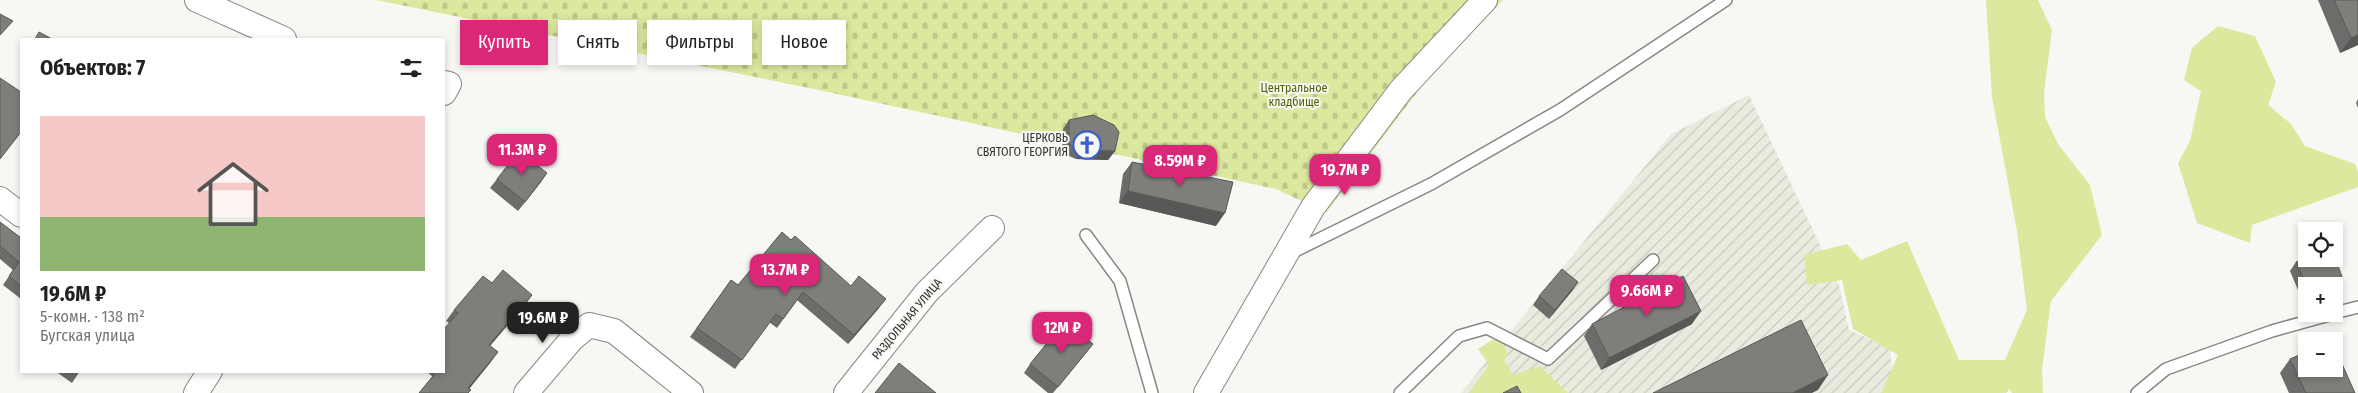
<!DOCTYPE html>
<html lang="ru">
<head>
<meta charset="utf-8">
<style>
	:root { --surface:#fff; --page:#f6f6f6; --text:#222; --muted:#767676; --accent:#db2777 }
	body { margin:0; font-family:"Fira Sans Condensed",sans-serif; background:var(--page); color:var(--text); height:100vh; display:flex; flex-direction:column; font-size:19px; white-space:nowrap }
	* { box-sizing:border-box; margin:0 }
	p { font-size:16px; color:var(--muted) }
	.icon { flex:none; width:28px; height:28px; fill:none; stroke:currentColor; stroke-width:2; stroke-linecap:round; stroke-linejoin:round }
	.map { position:relative; flex:1; overflow:hidden }
	.drawer { position:absolute; left:20px; top:38px; width:425px; height:335px; display:flex; flex-direction:column; background:var(--surface); border-radius:0px; box-shadow:0 2px 8px #0003 }
	.drawer>* { flex:none }
	.hud { position:absolute; left:460px; top:20px; width:475px; height:45px; display:flex; gap:10px }
	.fabs { position:absolute; left:2298px; top:222px; display:grid; gap:10px }
	.fabs a { display:grid; place-items:center; width:45px; height:45px; border-radius:0px; background:var(--surface); box-shadow:0 2px 8px #0003; font-size:25px }
	.price { position:absolute; translate:-50% -42px; padding:0 11px; border-radius:10px; background:var(--accent); color:#fff; font-size:16px; line-height:32px; filter:drop-shadow(0 1px 2px #0008) }
	.price::after { content:''; position:absolute; left:50%; top:30px; width:15px; height:11px; margin-left:-8px; background:inherit; clip-path:polygon(0 0,100% 0,50% 100%) }
	.price.on { background:#222; color:#fff }
	ul { padding:0; list-style:none }
	li { display:grid; align-content:center; gap:10px; height:265px; padding:0 20px }
	li span { display:grid; place-items:center; height:155px; border-radius:0px; color:#555 }
	li>.icon { margin-inline-start:auto }
	span .icon { width:90px; height:90px; fill:#fffc; stroke-width:1 }
	li b { font-size:21px }
	h2 { display:flex; justify-content:space-between; align-items:center; height:60px; padding:0 20px; font-size:21px }
	.chip { padding:0 18px; border-radius:0px; background:var(--surface); box-shadow:0 2px 8px #0003; font-size:18px; line-height:45px }
	.chip.on { background:var(--accent); color:#fff }
	.map>svg:first-child { display:block }
	.industrial { fill:url(#industrial-furrows) }
	.grass { fill:#dbe89e }
	.cemetery { fill:url(#cemetery-stones) }
	.lines { fill:none; stroke-linecap:round; stroke-linejoin:round }
	.lane-casing { stroke:#878884; stroke-width:14 }
	.street-casing { stroke:#878884; stroke-width:26 }
	.lane { stroke:#fff; stroke-width:11 }
	.street { stroke:#fff; stroke-width:24 }
	.wall { fill:#6c6d6a }
	.shaded-wall { fill:#585956 }
	.building { fill:#7e7f7b; stroke:#585956 }
	.labels { text-anchor:middle; stroke-width:4; stroke-linejoin:round; paint-order:stroke }
	.park-label { font-size:12px; fill:#555e08; stroke:#f7f8f3 }
	.poi-label { font-size:12px; fill:#333332; stroke:#f7f8f3; text-anchor:end }
	.street-label { font-size:12px; fill:#333332; stroke:#f7f8f3 }
</style>
</head>
<body>
<div class="map">
<svg width="2358" height="393" viewBox="0 0 2358 393">
	<defs>
		<pattern id="industrial-furrows" width="10" height="10" patternUnits="userSpaceOnUse" patternTransform="scale(1.25)"><rect width="10" height="10" fill="#e9ebdf"/><path d="M-1 1l2-2M0 10L10 0M9 11l2-2" fill="none" stroke="#c8cac0"/></pattern>
		<pattern id="cemetery-stones" width="16" height="16" patternUnits="userSpaceOnUse" patternTransform="scale(1.25)"><rect width="16" height="16" fill="#dbe89e"/><path d="M2 7V4a2 2 0 0 1 4 0v3zM10 15v-3a2 2 0 0 1 4 0v3z" fill="#bcc789"/></pattern>
	</defs>
	<rect width="100%" height="100%" fill="#f7f8f3"/>
	<path class="industrial" d="M1749,95L1839,285L1849,330L1890,348L1894,393H1461L1671,134Z"/>
	<path class="grass" d="M1986,0H2038L2052,30L2044,93L2045,117L2058,144L2090,185L2102,235L2051,301L2042,369L2043,393H2012L2010,389L2006,393H1881L1898,355L1853,329L1842,280L1807,285L1804,255L1847,244L1861,260L1907,241L1959,360H2005L2027,310L2017,231L1992,97Z
		M2218,26L2255,36L2276,82L2268,105L2291,124L2305,146L2355,164L2358,172V187L2252,225L2250,243L2197,223L2178,163L2190,141L2201,91L2184,80L2192,48Z
		M1500,335L1508,355L1504,360L1513,375L1540,366L1568,393H1469L1489,365L1478,349Z"/>
	<path class="cemetery" d="M376,0H1503L1421,87L1326,213L1276,189L814,89Z"/>
	<g class="lines">
		<g class="lane-casing">
			<path id="lane" d="M1086,235L1120,281L1152,393
				M1291,253L1431,184L1560,110L1726,0
				M2334,313L2358,307
				M1400,393L1459,336L1487,328L1548,359L1653,260
				M2137,393L2166,369L2272,331L2333,314"/>
		</g>
		<g class="street-casing">
			<path id="street" d="M197,0L284,39
				M444,83L449,84L444,93
				M0,199L21,215
				M196,393L210,371
				M526,393L572,339L589,325L614,331L691,393
				M846,393L927,292L992,228
				M1206,393L1313,207L1401,90L1485,0"/>
		</g>
		<use href="#lane" class="lane"/>
		<use href="#street" class="street"/>
	</g>
	<path class="wall" d="M2318,0H2358V45L2340,53Z
		M2358,99V108L2356,103Z
		M1069,120L1115,151L1108,160L1076,159L1062,153L1063,129Z
		M1132,162L1216,226L1119,203L1123,174Z
		M497,179L541,182L518,211L490,188Z
		M0,222L21,238V299L3,285L13,270L0,259Z
		M791,240L879,308L848,344L797,300L777,328L769,322L735,369L690,337L731,280L738,285Z
		M2296,262L2343,279L2337,287L2334,286H2306V300L2303,302L2290,271Z
		M1578,282L1572,291L1549,319L1533,305L1539,296Z
		M492,283L532,295L524,306L490,346L498,352L490,363L469,388L433,377L426,371H444L449,323L446,321L454,310Z
		M1592,324H1692L1601,370L1584,336Z
		M1093,344L1086,353L1053,393H1048L1024,373L1030,364Z
		M2290,359L2355,393H2289L2280,373Z
		M55,371H80L72,383Z"/>
	<path class="shaded-wall" d="M2358,35V45L2340,53L2351,38Z
		M1082,150L1115,151L1108,160L1076,159Z
		M547,173L541,182L518,211L525,202Z
		M1128,191L1225,213L1216,226L1119,203Z
		M2343,279L2337,287L2334,289V286H2325Z
		M1578,282L1572,291L1549,319L1555,310Z
		M532,295L524,306L481,356L489,345Z
		M886,299L879,308L848,344L854,335Z
		M1701,311L1692,324L1601,370L1609,358Z
		M498,352L490,363L466,393L468,388Z
		M1828,375L1818,390L1812,393H1792Z"/>
	<path class="building" d="M2334,0H2358V35L2351,38Z
		M0,14L13,21L0,35Z
		M39,32L52,39H35Z
		M0,78L21,92V132L0,159Z
		M1093,115L1114,125L1119,132L1115,151L1082,150L1069,144V120Z
		M519,151L547,173L525,202L497,179Z
		M1132,162L1233,182L1225,213L1128,191Z
		M0,222L21,238V286L9,276L19,262L0,246Z
		M782,232L791,240L795,236L851,286L859,276L886,299L854,335L803,292L783,319L776,314L742,360L697,328L731,280L738,285Z
		M2334,256L2343,279L2325,286H2307L2296,262L2306,258V259H2334Z
		M1562,269L1578,282L1555,310L1539,296Z
		M503,270L532,295L489,345L498,352L468,388L471,390L468,393H419L437,371H444V329L458,313L454,310L483,276L492,283Z
		M1683,276L1701,311L1609,358L1592,324Z
		M1801,320L1828,375L1792,393H1653Z
		M1065,321L1093,344L1058,387L1030,364Z
		M2334,346L2355,393H2306L2290,359L2306,352V369H2334Z
		M899,363L936,393H875Z
		M1517,386L1521,393H1503Z"/>
	<defs>
		<g id="church-ring" transform="scale(1.4375)"><circle r="9.5" fill="#f7f8f3" stroke="#3a5ecf" stroke-width="1.5"/><path d="M-1.2-6h2.4v3.5h3.3v2.4h-3.3V6h-2.4V-.1h-3.3v-2.4h3.3Z" fill="#3a5ecf"/></g>
	</defs>
	<g fill-rule="evenodd">
		<use href="#church-ring" x="1087" y="145"/>
	</g>
	<g class="labels">
		<g class="park-label">
			<text x="1294" y="92">Центральное<tspan x="1294" dy="14">кладбище</tspan></text>
		</g>
		<g class="poi-label">
			<text x="1068" y="142">ЦЕРКОВЬ<tspan x="1068" dy="14">СВЯТОГО ГЕОРГИЯ</tspan></text>
		</g>
		<g class="street-label">
			<text transform="translate(907 319) rotate(-50)" y="4">РАЗДОЛЬНАЯ УЛИЦА</text>
		</g>
	</g>
</svg>
<div class="fabs">
<a><svg class="icon" aria-label="locate" viewBox="0 0 24 24"><circle cx="12" cy="12" r="6"/><path d="M12 2v4M12 18v4M2 12h4M18 12h4"/></svg></a>
<a>+</a>
<a>−</a>
</div>
<b class="price" style="left:522px;top:176px">11.3M ₽</b>
<b class="price" style="left:1180px;top:187px">8.59M ₽</b>
<b class="price" style="left:1345px;top:196px">19.7M ₽</b>
<b class="price" style="left:785px;top:296px">13.7M ₽</b>
<b class="price" style="left:1647px;top:317px">9.66M ₽</b>
<b class="price on" style="left:543px;top:344px">19.6M ₽</b>
<b class="price" style="left:1062px;top:354px">12M ₽</b>
<div class="hud">
<a class="chip on">Купить</a>
<a class="chip">Снять</a>
<a class="chip">Фильтры</a>
<a class="chip">Новое</a>
</div>
<section class="drawer">
<h2>Объектов: 7<svg class="icon" aria-label="filters" viewBox="0 0 24 24"><path d="M4 7h16M4 17h16"/><circle cx="9" cy="7" r="2"/><circle cx="15" cy="17" r="2"/></svg></h2>
<ul>
<li><span style="background:linear-gradient(#f6c9c9 65%,#8fb573 0)"><svg class="icon" aria-label="home" viewBox="0 0 24 24"><path d="M3 11l9-7 9 7M6 9v11h12V9"/></svg></span><div><b>19.6M ₽</b><p>5-комн. · 138 m²</p><p>Бугская улица</p></div></li>
</ul>
</section>
</div>
</body>
</html>
